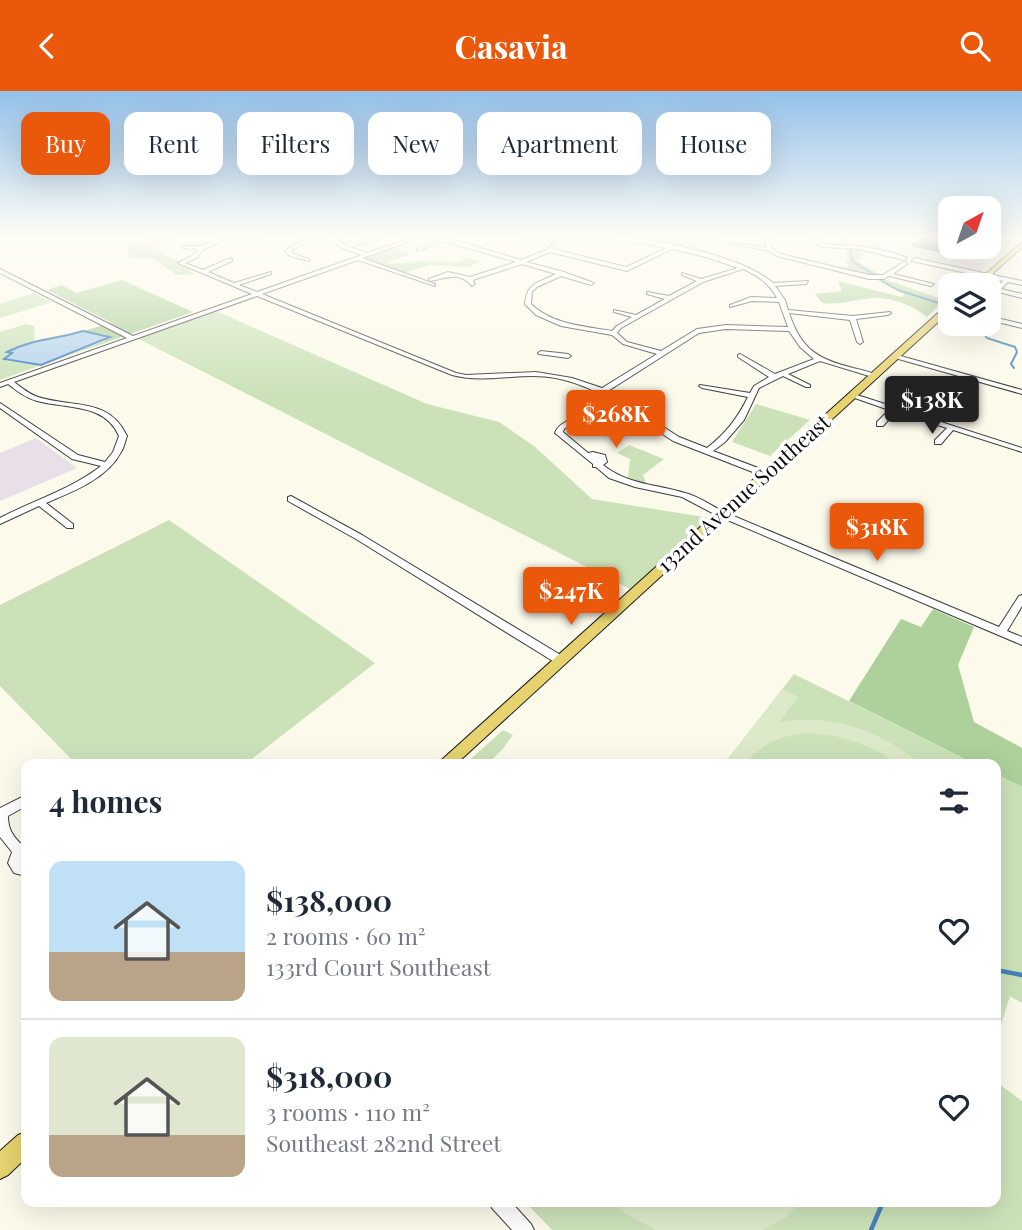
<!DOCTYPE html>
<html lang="en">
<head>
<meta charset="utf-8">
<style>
	:root { --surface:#fff; --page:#f2f2f3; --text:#1f2937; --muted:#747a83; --line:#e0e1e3; --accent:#ea580c }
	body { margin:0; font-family:"Playfair Display",serif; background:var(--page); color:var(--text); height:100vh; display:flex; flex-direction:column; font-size:26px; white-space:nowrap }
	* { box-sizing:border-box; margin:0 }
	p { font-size:23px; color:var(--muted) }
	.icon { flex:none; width:38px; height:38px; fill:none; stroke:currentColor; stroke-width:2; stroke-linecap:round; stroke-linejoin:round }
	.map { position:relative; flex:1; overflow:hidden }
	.side { position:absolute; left:21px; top:668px; width:980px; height:448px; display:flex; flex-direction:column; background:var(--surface); border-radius:14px; box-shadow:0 7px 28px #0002 }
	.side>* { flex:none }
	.guide { position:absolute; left:21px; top:21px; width:980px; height:63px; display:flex; gap:14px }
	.needle { width:46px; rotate:40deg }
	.buttons { position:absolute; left:938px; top:105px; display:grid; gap:14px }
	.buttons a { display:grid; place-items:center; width:63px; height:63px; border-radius:14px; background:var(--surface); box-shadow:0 7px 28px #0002; font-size:35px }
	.price { position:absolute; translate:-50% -60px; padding:0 16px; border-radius:7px; background:var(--accent); color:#fff; font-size:23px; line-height:46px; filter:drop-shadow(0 2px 4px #0008) }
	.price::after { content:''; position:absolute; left:50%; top:42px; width:21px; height:16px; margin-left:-10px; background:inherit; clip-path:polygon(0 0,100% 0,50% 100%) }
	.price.active { background:#222; color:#fff }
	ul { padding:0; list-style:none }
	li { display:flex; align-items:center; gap:21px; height:175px; padding:0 28px }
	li+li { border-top:2px solid var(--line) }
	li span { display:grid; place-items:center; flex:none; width:196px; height:140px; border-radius:14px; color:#555 }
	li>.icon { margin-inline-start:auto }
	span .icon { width:84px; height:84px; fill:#fffc; stroke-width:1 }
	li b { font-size:30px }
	h2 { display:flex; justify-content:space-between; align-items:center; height:84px; padding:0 28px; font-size:30px }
	.chip { padding:0 24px; border-radius:14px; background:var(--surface); box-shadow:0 7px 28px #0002; font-size:24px; line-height:63px }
	.chip.active { background:var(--accent); color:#fff }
	header { display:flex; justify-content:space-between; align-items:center; height:91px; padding:0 28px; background:var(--accent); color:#fff; font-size:32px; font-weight:700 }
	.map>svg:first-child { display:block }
	.industrial { fill:#e8dfe8 }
	.green { fill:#cbe2b9 }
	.forest { fill:#aed09a }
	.pitch { fill:#dceaca }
	.water { fill:#b6d4ed; stroke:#4683bb; stroke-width:2 }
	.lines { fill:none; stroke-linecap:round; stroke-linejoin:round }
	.stream-far1 { stroke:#4683bb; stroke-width:2 }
	.stream { stroke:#4683bb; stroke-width:4.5 }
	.building { fill:#514d48 }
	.minor-casing { stroke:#3d3d3d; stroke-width:2 }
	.major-casing { stroke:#1b1b1b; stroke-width:2 }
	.minor { fill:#fff; fill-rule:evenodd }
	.major { fill:#e6d370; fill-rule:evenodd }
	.labels { text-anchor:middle; stroke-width:7; stroke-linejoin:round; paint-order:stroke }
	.street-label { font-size:21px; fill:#0a0a0a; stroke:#fff }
</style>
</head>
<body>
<header><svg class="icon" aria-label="back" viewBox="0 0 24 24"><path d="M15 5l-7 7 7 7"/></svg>Casavia<svg class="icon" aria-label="search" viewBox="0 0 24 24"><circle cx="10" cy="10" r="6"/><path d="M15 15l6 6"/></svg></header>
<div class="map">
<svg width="1022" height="1139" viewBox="0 0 1022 1139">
	<rect width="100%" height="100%" fill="#fcfaea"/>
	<path class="industrial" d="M867,144L894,148L890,152L989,174L978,181L853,153Z
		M36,347L77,377L0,410V362Z"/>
	<path class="green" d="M628,144H727L691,161L627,146Z
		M34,202L52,211L0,227V213Z
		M216,220L427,313L499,331L534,355L592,408L716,428L636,501L139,248Z
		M26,233L34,235L35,249L8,260L13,262L7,270L41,274L0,289V241Z
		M756,313L810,329L770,365L732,351Z
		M629,354L664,368L643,384L646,392L628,387L630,368L617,362Z
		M169,429L375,572L244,674H77L0,595V514Z
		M794,583L977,674H723Z
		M503,639L513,644L502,659L486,674H464Z
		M996,683L1022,696V912L1010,905L996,950Z
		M996,991L1022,1010V1139H552L525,1111H996Z"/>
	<path class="forest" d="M160,144L185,145L152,157L178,170L194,183L177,184L152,167H130L126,153Z
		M394,157L411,161L407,165L387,171L390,173L419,170L458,171L468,167L481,171L468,176L430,174L403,182L362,167Z
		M847,158L861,160L864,164L857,170L881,184L873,185L846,177L849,174L844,169L849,168L845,161Z
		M122,189L193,221L70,264L105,250V243H90L83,240L112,232L47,199L62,194L76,202Z
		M877,189H887L944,209L927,226C915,215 888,205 871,207C854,209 840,214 822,212L815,203L842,200L838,190L901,206L905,204Z
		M933,518L974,536L958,574L974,631L1022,657V696L996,683V674H977L849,610L901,528L921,536Z"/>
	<path class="pitch" d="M783,598L798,606L779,631C834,622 880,640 923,674C890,674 895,667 868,656C825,637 775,634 744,674H723Z
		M611,1111H678L714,1116L737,1111H801L785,1127L762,1139H657L626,1123Z"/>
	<path class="water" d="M83,240L110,246L41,274L4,268L12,262L7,261C32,248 57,248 83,240Z"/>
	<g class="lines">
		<path class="stream-far1" d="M840,144L847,153
			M850,158L852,170L876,185
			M882,190L898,199L942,213
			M976,233L987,247L1015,256L1017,261L1011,273L1014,277"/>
		<path class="stream" d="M996,879L1022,884
			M871,1139L883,1111"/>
	</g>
	<path class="building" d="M922,146L950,151V156H977L964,167L910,155Z"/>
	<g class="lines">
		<g class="minor-casing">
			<path id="minor" d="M231,144H236L233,146L249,148L264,145L266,146L249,150L227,148L204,158L196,167L185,172L203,179L228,168H232V170L208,181L234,192L271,181V183L239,194L257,201L362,164L342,157L325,145L310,149L291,160L294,163L309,168V170L290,165L285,160C296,152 315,139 330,144C335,145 341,151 345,154L381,144H387V145L349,156L367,162L420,144L458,150L521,169L548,158L553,152L555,153L553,158L626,176L667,157L609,147L533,148L505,144C518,143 533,146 548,146C568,146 588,144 608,145C648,146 744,165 773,192L808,190L806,193L775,195L785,209L788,219L853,225L890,221L891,222L888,224L856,228L863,251L860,253L857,251L850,229L789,222C801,258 817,268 853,277C862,279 871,281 879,285L876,287L820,270L788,283L810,294V296H806L783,285L759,297L744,329L725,351L713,360L769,381V385H763L673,350L625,318L573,332L564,338L563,341L588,362L593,361L605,364L607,371L603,374C628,394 656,393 685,402C698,405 712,415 724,421L999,536L1019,505L1022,504V515L1007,540L1022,546V554L718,425L682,406L635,396L609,387L596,376H593V373L555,342C560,325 604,319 620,315C595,298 565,285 533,285C506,285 478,291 452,284L257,205L14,291C22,297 29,303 38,306C72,317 109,306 127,345C125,350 124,357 121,361C107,388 72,401 46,412L73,433V437H67L39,415L0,433V427C34,409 70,399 101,375L72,368L0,317V312L78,364L105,371L113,361L119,345C105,312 67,318 37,310C26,307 17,300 8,293L0,296V292L127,247L0,182V178L133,245L252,203L178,172L192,165L198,158L183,157L181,155H201ZM423,146L438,149L417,158V160L444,150L516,171L470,186L448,181L429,188V190C446,188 458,179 472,195L475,193L473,189L522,173L556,183C538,192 527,191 525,213L536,224L561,235L612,244L623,253L657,263L602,297L572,287L536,281L466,284L456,282L262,203L358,169L435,195V193L362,167ZM672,158L706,166L738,177L701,188L682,182V184L697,190L669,205L647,201V203L665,208L636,224L614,219V221L632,226L617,235L612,240C584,235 553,234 531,213L532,201L537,196L561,185L591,194L594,192L564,181L526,171L550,161L627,180ZM743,178C758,185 769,192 777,207L751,206L730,214V216L752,210L779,211L788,236L726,234L697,238L661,260L627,251L617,242L621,237L703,191ZM726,238L789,240L800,256L814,268L775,283L740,263L738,264V266L769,286L754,295L750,302L700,294L699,295L702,297L748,306C737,328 726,342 707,357L679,346L608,300L699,242Z
				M767,144H771L768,148L772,158L781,163L869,184H883L905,170L907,173L893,183L934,193L931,195L889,185L884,188H869L777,165L769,160L729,152L731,151L767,157L764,148Z
				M807,144H811C823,158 842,153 858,155C873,157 893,161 907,167L904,169L859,158L823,156L811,150Z
				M914,167L1022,190V194L1008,191L1001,198L1022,203V207L995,200V198L1003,190L912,170Z
				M989,225L1022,233V237L989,229Z
				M541,260L568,263L571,265L568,267L539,263L538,262Z
				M897,264L1022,299V303L895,267V265Z
				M854,303L1022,357V361L953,339L941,353H935V349L947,337L895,321L883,335H877V331L889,319L852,306L851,305Z
				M291,405L362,444L564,566L565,569L564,572H556L356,448L288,410V406Z
				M26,704V715L8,725C8,737 12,744 20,752H26V763L22,771L26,773V785L14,782L8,772L12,761L0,746V717Z
				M489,1111H511L531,1133L534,1139H512L492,1117Z"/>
		</g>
		<g class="major-casing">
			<path id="major" d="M1022,151V156L980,194H973Z
				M947,214H950V220L455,674H436Z
				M26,1041V1067L8,1084L0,1088V1060L18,1044Z"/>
		</g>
		<use href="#minor" class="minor"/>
		<use href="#major" class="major"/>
	</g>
	<linearGradient id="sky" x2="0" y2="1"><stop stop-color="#94c1ea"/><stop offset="0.48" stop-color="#fefdf6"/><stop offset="1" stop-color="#fefdf6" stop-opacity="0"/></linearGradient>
	<rect width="1022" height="303" fill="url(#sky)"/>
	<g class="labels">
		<g class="street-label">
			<text transform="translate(744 403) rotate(-42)" y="7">132nd Avenue Southeast</text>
		</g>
	</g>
</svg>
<div class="buttons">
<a><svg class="needle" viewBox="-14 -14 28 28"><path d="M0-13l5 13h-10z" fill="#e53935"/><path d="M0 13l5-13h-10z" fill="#747a83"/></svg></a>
<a><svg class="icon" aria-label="layers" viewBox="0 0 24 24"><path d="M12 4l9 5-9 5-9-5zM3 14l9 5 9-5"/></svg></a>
</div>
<b class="price active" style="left:932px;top:345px">$138K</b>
<b class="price" style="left:616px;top:359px">$268K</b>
<b class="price" style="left:877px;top:472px">$318K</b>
<b class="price" style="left:571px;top:536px">$247K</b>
<div class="guide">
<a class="chip active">Buy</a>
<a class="chip">Rent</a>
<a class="chip">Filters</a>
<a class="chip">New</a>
<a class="chip">Apartment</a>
<a class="chip">House</a>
</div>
<section class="side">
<h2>4 homes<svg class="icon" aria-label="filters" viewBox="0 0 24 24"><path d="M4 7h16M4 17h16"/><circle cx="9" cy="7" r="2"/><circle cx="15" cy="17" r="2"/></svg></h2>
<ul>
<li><span style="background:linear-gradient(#bfe0f5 65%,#b9a48a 0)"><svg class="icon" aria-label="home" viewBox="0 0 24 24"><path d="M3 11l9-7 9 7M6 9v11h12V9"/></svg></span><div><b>$138,000</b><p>2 rooms · 60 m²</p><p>133rd Court Southeast</p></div><svg class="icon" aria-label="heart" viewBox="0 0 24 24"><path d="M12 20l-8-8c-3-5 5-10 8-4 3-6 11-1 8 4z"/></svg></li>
<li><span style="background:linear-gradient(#dfe7d0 70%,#b9a48a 0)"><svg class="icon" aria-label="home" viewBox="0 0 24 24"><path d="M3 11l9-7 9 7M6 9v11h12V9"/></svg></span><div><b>$318,000</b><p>3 rooms · 110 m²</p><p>Southeast 282nd Street</p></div><svg class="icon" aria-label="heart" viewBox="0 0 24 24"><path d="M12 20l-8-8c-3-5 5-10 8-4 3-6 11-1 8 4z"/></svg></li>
</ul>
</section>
</div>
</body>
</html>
